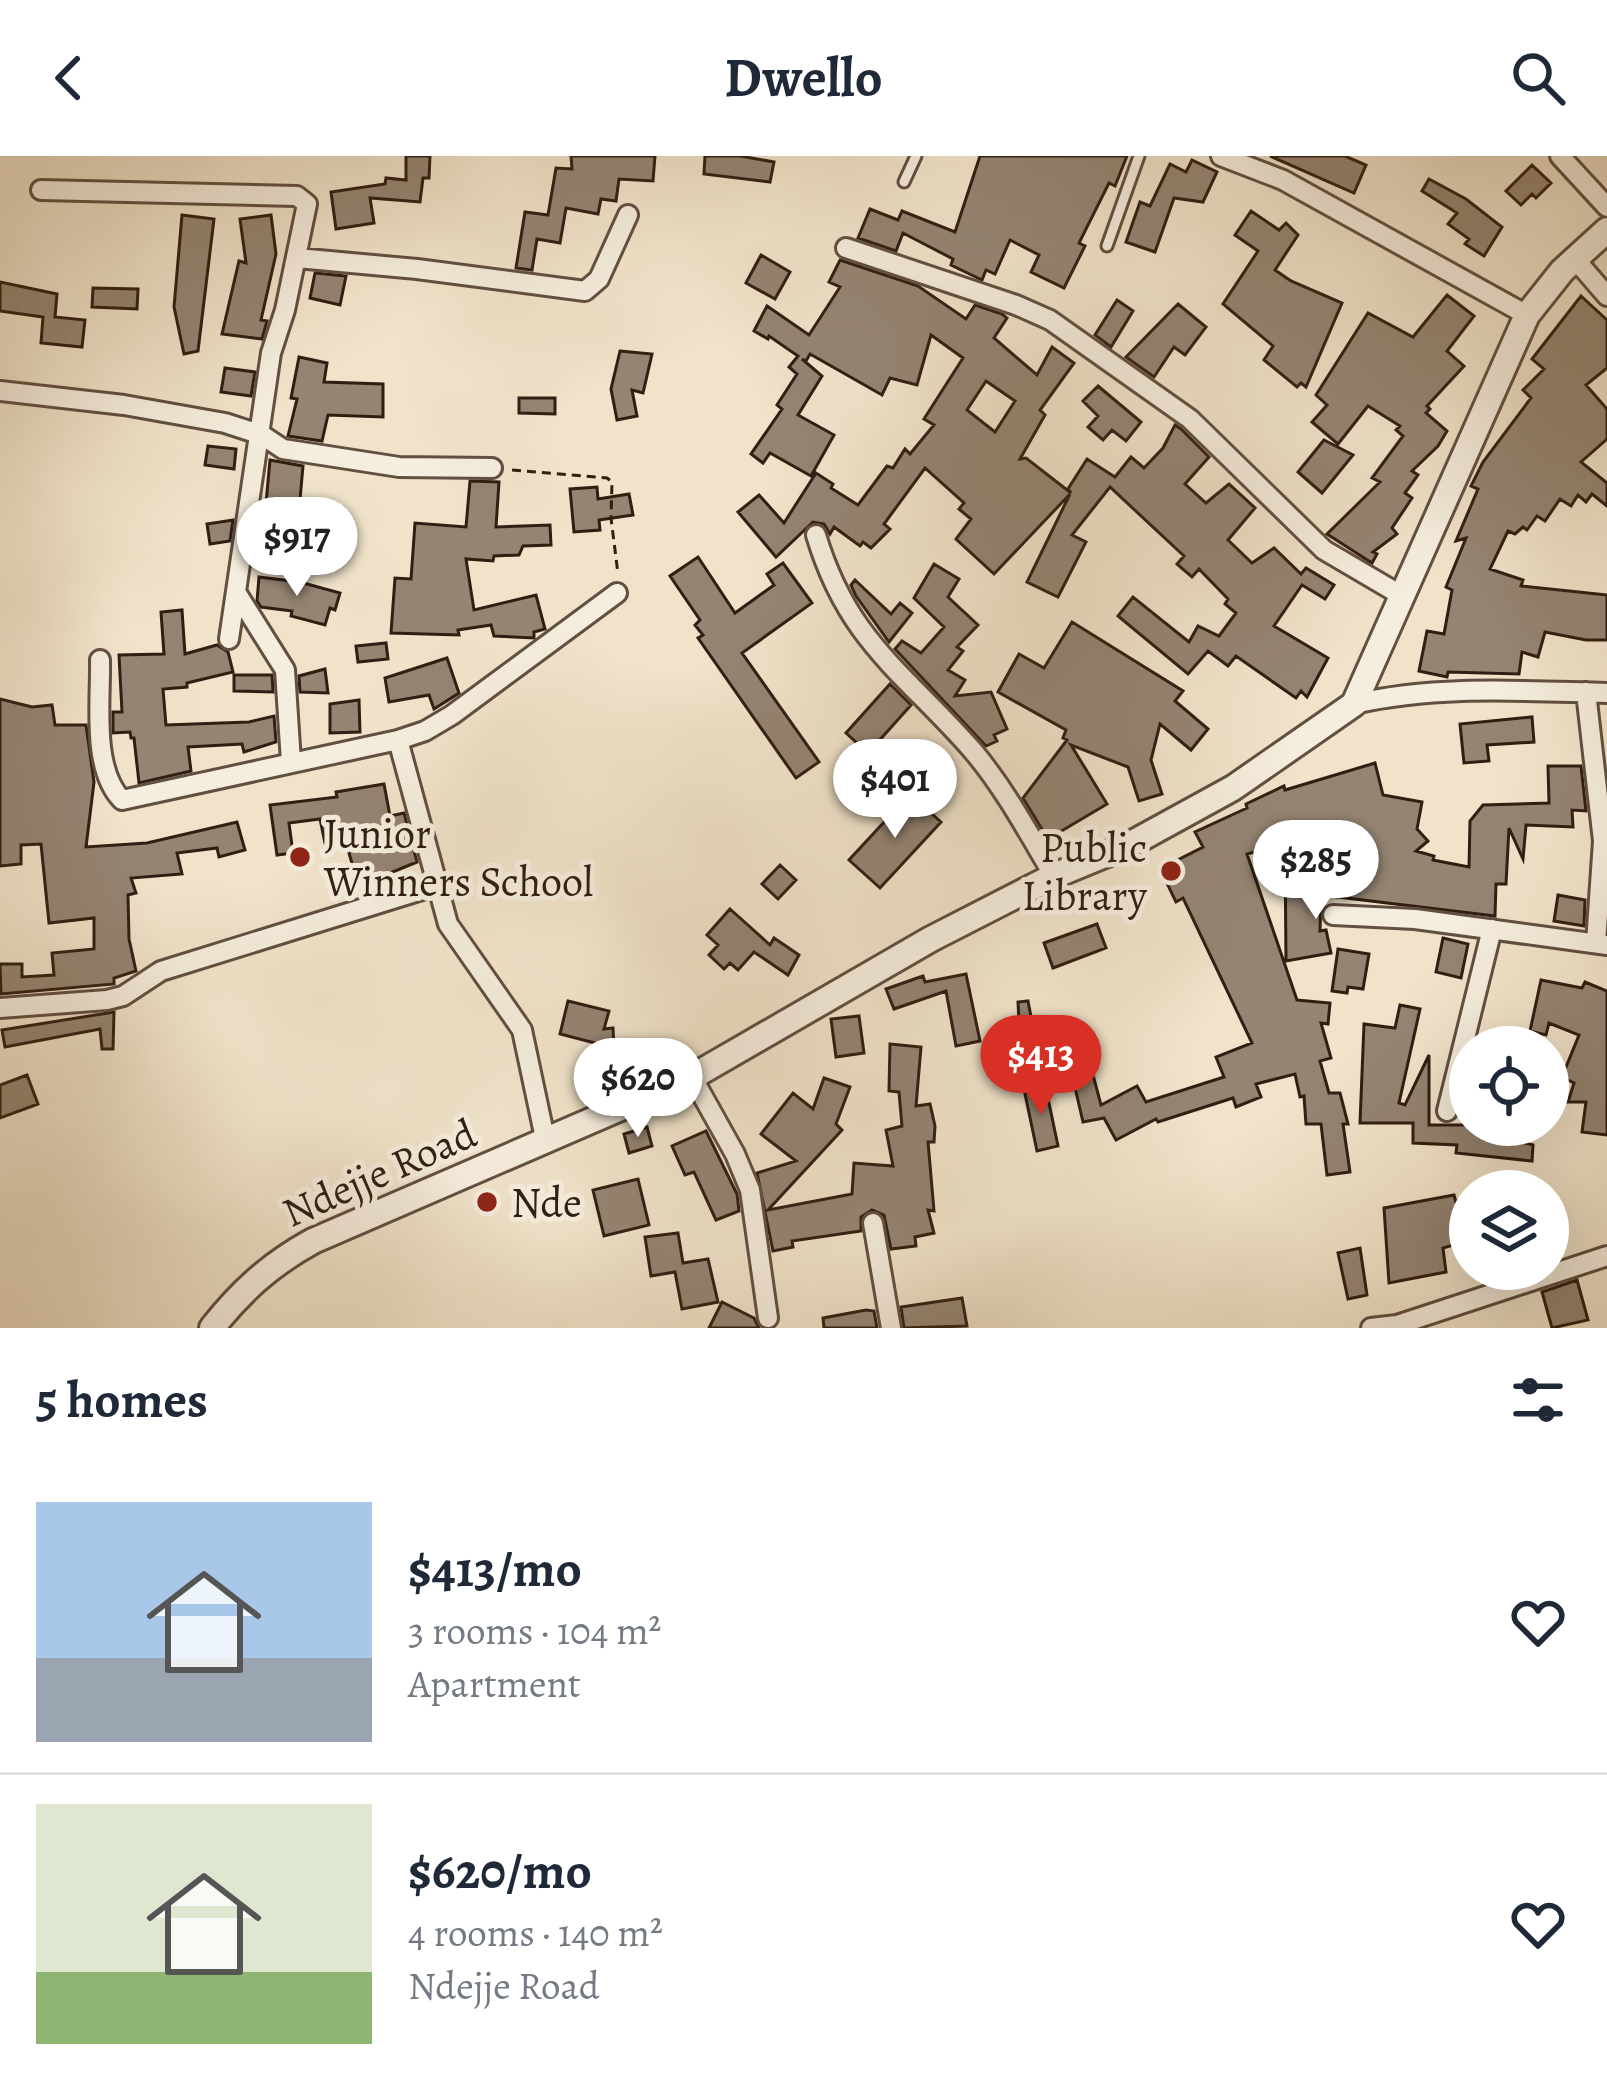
<!DOCTYPE html>
<html lang="en">
<head>
<meta charset="utf-8">
<style>
	:root { --surface:#fff; --page:#f6f6f7; --text:#1f2937; --muted:#747a83; --line:#e0e1e3; --accent:#d93025 }
	body { margin:0; font-family:Alegreya,serif; background:var(--page); color:var(--text); height:100vh; display:flex; flex-direction:column; font-size:45px; white-space:nowrap }
	* { box-sizing:border-box; margin:0 }
	p { font-size:39px; color:var(--muted) }
	.icon { flex:none; width:66px; height:66px; fill:none; stroke:currentColor; stroke-width:2; stroke-linecap:round; stroke-linejoin:round }
	.map { position:relative; height:1172px; overflow:hidden }
	.side { display:flex; flex-direction:column; background:var(--surface); flex:1 }
	.side>* { flex:none }
	.fabs { position:absolute; left:1449px; top:870px; display:grid; gap:24px }
	.fabs a { display:grid; place-items:center; width:120px; height:120px; border-radius:50%; background:var(--surface); box-shadow:0 12px 48px #0002; font-size:60px }
	.price { position:absolute; translate:-50% -102px; padding:0 27px; border-radius:42px; background:#fff; color:#222; font-size:39px; line-height:78px; filter:drop-shadow(0 3px 6px #0008) }
	.price::after { content:''; position:absolute; left:50%; top:72px; width:36px; height:27px; margin-left:-18px; background:inherit; clip-path:polygon(0 0,100% 0,50% 100%) }
	.price.on { background:var(--accent); color:#fff }
	ul { padding:0; list-style:none }
	li { display:flex; align-items:center; gap:36px; height:300px; padding:0 36px }
	li+li { border-top:3px solid var(--line) }
	li span { display:grid; place-items:center; flex:none; width:336px; height:240px; border-radius:0px; color:#555 }
	li>.icon { margin-inline-start:auto }
	span .icon { width:144px; height:144px; fill:#fffc; stroke-width:1 }
	li b { font-size:51px }
	h2 { display:flex; justify-content:space-between; align-items:center; height:144px; padding:0 36px; font-size:51px }
	header { display:flex; justify-content:space-between; align-items:center; height:156px; padding:0 36px; background:var(--surface); font-size:54px; font-weight:600 }
	.map>svg:first-child { display:block }
	.building { fill:#948472; stroke:#311e12; stroke-width:3; fill-rule:evenodd }
	.lines { fill:none; stroke-linecap:round; stroke-linejoin:round }
	.service-casing { stroke:#614f40; stroke-width:15 }
	.minor-casing { stroke:#614f40; stroke-width:24 }
	.tertiary-casing { stroke:#614f40; stroke-width:30 }
	.path { stroke:#311e12; stroke-width:3; stroke-dasharray:9 6; stroke-linecap:butt }
	.service { stroke:#f5eddd; stroke-width:9 }
	.minor { stroke:#f5eddd; stroke-width:18 }
	.tertiary { stroke:#f5eddd; stroke-width:24 }
	.poi-dot { fill:#8f2418; stroke:#f5eddd; stroke-width:4.5 }
	.labels { text-anchor:middle; stroke-width:10; stroke-linejoin:round; paint-order:stroke }
	.poi-label { font-size:42px; fill:#311e12; stroke:#f5eddd; text-anchor:start }
	.street-label { font-size:42px; fill:#311e12; stroke:#f5eddd }
</style>
</head>
<body>
<header><svg class="icon" aria-label="back" viewBox="0 0 24 24"><path d="M15 5l-7 7 7 7"/></svg>Dwello<svg class="icon" aria-label="search" viewBox="0 0 24 24"><circle cx="10" cy="10" r="6"/><path d="M15 15l6 6"/></svg></header>
<div class="map">
<svg width="1607" height="1172" viewBox="0 0 1607 1172">
	<rect width="100%" height="100%" fill="#f0e3ca"/>
	<filter id="stains"><feTurbulence type="fractalNoise" baseFrequency=".00167" numOctaves="4"/><feColorMatrix values="0 0 0 0 .2 0 0 0 0 .09 0 0 0 0 .02 0 0 0 .5 -.17"/></filter>
	<radialGradient id="worn" r=".72"><stop offset=".6" stop-color="#630" stop-opacity="0"/><stop offset="1" stop-color="#630" stop-opacity=".3"/></radialGradient>
	<path class="building" d="M406,0H430L429,22H423L420,46L370,42L374,67L336,73L331,36L385,28L386,22L406,24Z
		M571,0H655L653,25L619,23L616,45L601,43L598,58L566,52L560,87L537,83L532,114L516,112L525,56L548,59L556,12L572,13Z
		M705,0H740L774,6L770,26L704,18Z
		M980,0H1127L1115,30L1109,27L1079,87L1085,90L1064,132L1031,116L1039,99L1010,84L995,118L986,114L982,124L951,109L953,103L903,77L896,95L858,82L870,53L898,64L902,55L955,76Z
		M1270,0H1345L1366,9L1354,37Z
		M1192,4L1217,16L1203,46L1174,42L1155,96L1126,86L1140,46L1150,50L1170,8L1186,16Z
		M1532,9L1551,27L1536,42L1532,38L1521,49L1506,35Z
		M1429,23L1466,43L1502,71L1484,100L1465,88L1469,83L1448,68L1457,57L1422,35Z
		M1251,55L1279,74L1286,67L1298,79L1275,114L1291,125L1342,147L1306,231L1301,227L1297,231L1264,204L1273,190L1223,148L1258,95L1235,79Z
		M182,59L214,63L198,195L184,198L174,151Z
		M271,59L276,98L261,164L267,165L262,183L222,178L239,105L246,107L240,63Z
		M761,99L790,116L775,143L746,127Z
		M840,104L918,130L966,163L975,149L1002,158L1007,162L994,182L1037,219L1052,191L1074,207L1040,254L1045,259L1020,303L1026,302L1071,337L1068,333L1087,303L1115,321L1131,301L1144,312L1163,292L1175,269L1181,273L1209,301L1185,328L1206,347L1229,328L1255,352L1228,384L1252,407L1274,392L1301,418L1306,412L1334,429L1325,443L1302,429L1274,470L1328,502L1307,541L1301,535L1296,542L1236,500L1228,510L1208,495L1188,518L1118,460L1133,441L1189,486L1198,470L1219,480L1236,457L1225,448L1228,443L1199,413L1192,421L1177,408L1184,400L1110,331L1072,379L1086,386L1058,441L1027,426L1070,338L994,418L956,383L971,363L959,353L964,347L925,312L884,368L890,373L871,392L863,386L860,390L834,371L830,378L824,368L813,366L776,401L738,356L759,339L784,367L816,317L833,328L831,332L858,349L887,310L893,312L905,293L910,298L934,269L924,263L963,202L931,179L917,229L890,222L882,239L810,198L806,205L802,203L822,220L798,259L834,279L811,320L770,297L763,307L751,298L782,253L777,249L797,218L789,211L798,200L769,180L768,183L754,175L767,150L809,179L840,131L829,126ZM986,225L1015,245L995,276L967,254Z
		M315,117L346,120L340,149L310,142Z
		M0,126L57,138L55,161L85,164L82,191L41,187L43,161L0,155Z
		M93,132L138,133L137,153L92,151Z
		M1447,139L1474,160L1447,195L1464,210L1427,250L1430,253L1426,257L1447,275L1438,290L1412,315L1418,319L1405,337L1412,342L1392,372L1397,378L1373,396L1377,398L1372,407L1327,378L1380,326L1372,322L1403,280L1396,274L1400,270L1368,250L1338,288L1312,266L1327,249L1316,239L1368,157L1413,181Z
		M1581,140L1607,164V212L1586,229L1607,253V283L1581,306L1607,327V350L1592,338L1586,346L1578,339L1571,350L1560,343L1545,365L1537,360L1527,374L1523,371L1515,378L1508,375L1490,413L1523,424L1521,430L1607,439V484H1586L1545,476L1538,501L1522,496L1519,518L1448,516L1447,521L1419,515L1427,475L1444,478L1452,434L1446,431L1466,382L1456,385L1478,333L1471,330L1483,306L1531,242L1523,234L1544,213L1532,203Z
		M1117,144L1133,155L1111,191L1095,179Z
		M1178,148L1206,171L1185,199L1174,191L1154,221L1126,201Z
		M620,195L652,198L643,237L632,234L637,260L617,264L611,233Z
		M299,201L327,207L324,226L383,228V261L328,259L322,285L288,280L297,243L291,242Z
		M225,212L255,216L251,240L221,236Z
		M1098,230L1141,266L1126,285L1112,274L1103,284L1088,271L1098,260L1083,245Z
		M519,242H555V258L519,257Z
		M1324,284L1353,299L1322,337L1298,316Z
		M208,290L236,293L234,313L205,309Z
		M270,304L303,310L297,377H303L302,395L262,391Z
		M470,325L499,326L496,371L550,369L551,389L523,390L519,399L494,400L493,405L466,403L474,454L536,439L545,473L534,476V482L494,480L491,469L458,474L459,479L391,477L395,422L411,423L415,367L466,371Z
		M597,331L598,343L629,338L633,359L599,364L600,374L574,376L570,333Z
		M233,364L230,385L210,388L207,368Z
		M698,401L735,457L774,429L767,418L783,407L812,447L742,497L819,606L796,622L698,482L703,479L695,469L700,464L670,420Z
		M934,408L959,423L948,441L978,469L957,491L963,495L948,514L965,524L955,540L991,536L1007,573L994,579L997,585L986,590L895,493L902,485L921,497L944,471L914,442Z
		M259,421L300,426L340,437L335,454L330,452L325,469L291,460L292,455L261,451L257,445Z
		M855,424L891,458L900,447L912,457L889,486L856,440L851,429Z
		M182,454L185,498L217,489L228,496L233,516L187,527V531L163,533L166,569L249,566L274,560L276,586L244,596L242,588L188,591L191,615L139,627L134,582H131L130,576L113,577V556H122L119,499L164,498L161,456Z
		M1072,466L1183,535L1175,545L1208,573L1191,594L1160,568L1151,604L1162,638L1139,645L1128,611L1071,589L1107,648L1048,683L1023,642L1067,584L1063,582L1066,574L998,536L1019,498L1044,512Z
		M386,487L388,503L358,506L356,490Z
		M447,502L459,537L434,553L429,539L389,546L385,522Z
		M325,513L328,537L300,536L299,520Z
		M234,519H272L273,536L234,535Z
		M890,528L911,549L868,597L846,577Z
		M0,543L32,551L52,549L55,569H86L94,626L86,691L147,687L237,666L245,694L219,701L217,692L177,697L182,718L131,722L136,737L128,739L129,783L136,815L114,822V828L1,838L0,808H22V821L54,819L52,797L94,793V762L49,767L41,688L21,689V708L0,710Z
		M359,544L360,576L330,577V548Z
		M1532,561L1534,586L1487,589L1489,605L1464,607L1460,568Z
		M1375,607L1383,639L1422,646L1417,673L1428,685L1416,695L1434,700L1433,704L1469,711L1470,665L1483,649L1549,647L1548,610H1581L1586,655L1572,654L1573,671L1526,669L1523,703L1509,672L1506,728H1496L1495,760L1321,739L1320,775L1326,774L1331,797L1286,805L1285,688L1247,698L1297,844L1330,847L1328,868L1321,867L1331,902L1320,905L1329,937H1340L1348,968H1343L1350,1016L1327,1019L1321,968H1306L1304,940L1300,941L1295,918L1256,928L1261,941L1236,951L1233,942L1158,966L1156,963L1116,984L1104,962L1083,966L1073,923L1093,919L1101,949L1137,930L1146,946L1224,921L1216,901L1252,887L1183,742L1176,746L1160,713L1203,691L1195,676L1247,652L1246,648L1284,630L1285,634Z
		M384,628L390,660L404,657L417,706L378,722L357,725L345,683L325,687L320,663L289,667L293,697L277,699L270,649L337,641L336,636Z
		M910,638L941,666L880,732L849,704Z
		M780,709L796,724L778,743L762,728Z
		M1558,739L1585,744L1584,770L1554,765Z
		M730,753L770,789L774,782L799,799L788,819L754,796L738,814L730,807L724,813L709,799L718,789L707,779Z
		M1097,768L1106,792L1053,812L1044,787Z
		M1443,782L1468,788L1461,822L1436,816Z
		M1338,793L1369,798L1363,833L1348,831L1347,837L1332,835Z
		M966,818L980,885L956,890L946,835L894,853L886,833L923,820L925,826Z
		M1541,824L1582,832L1585,826L1607,835V979L1582,976L1586,946H1568L1574,927L1562,921L1579,879L1549,867L1546,879L1530,875Z
		M568,845L609,855L604,873L613,872L614,892L560,878Z
		M1028,845L1039,902H1021L1018,846Z
		M1400,849L1420,853L1399,947L1405,949L1429,899V969H1486V973L1523,976L1521,986L1533,989L1532,1005L1456,997L1457,989L1413,987V967H1360L1364,868L1395,872Z
		M114,856L113,893H102L100,873L5,891L2,874Z
		M859,860L864,897L836,901L831,863Z
		M890,888L921,891L916,950L930,948L935,970L934,986H928L934,1055L928,1054L934,1077L915,1081L916,1090L891,1093L884,1059L872,1054L861,1061V1075L792,1085L793,1091L773,1095L757,1017L796,1005L761,978L793,937L813,953L824,922L850,931L836,968L842,974L768,1054L852,1038L854,1007L893,1010L886,974L902,970L899,936L889,935Z
		M27,919L38,948L0,962V929Z
		M1045,928L1058,990L1037,995L1024,933Z
		M647,971L652,990L629,997L624,978Z
		M706,975L737,1038L739,1055L716,1064L694,1016L685,1019L672,990Z
		M638,1023L649,1069L604,1080L593,1034Z
		M1454,1039L1467,1085L1443,1092L1446,1116L1389,1127L1384,1052Z
		M678,1077L683,1107L708,1103L718,1146L682,1153L675,1116L651,1120L645,1081Z
		M1360,1092L1367,1139L1348,1143L1338,1097Z
		M1577,1124L1588,1164L1552,1172L1542,1136Z
		M962,1142L967,1170L904,1172L901,1151Z
		M722,1146L754,1162L759,1172H709Z
		M866,1154L874,1155L877,1172H824L823,1162Z"/>
	<g class="lines">
		<g class="service-casing">
			<path id="service" d="M904,26L916,0
				M1107,90L1139,0"/>
		</g>
		<g class="minor-casing">
			<path id="minor" d="M1221,0L1283,24L1527,159
				M1560,0L1607,51
				M41,34L297,40L307,48L285,154L271,197L229,483
				M846,92L1016,149L1050,164L1190,263L1324,394L1404,441
				M297,102L417,113L585,135L599,123L628,59
				M1575,103L1607,140
				M0,235L124,249L225,267L262,279L283,293L399,311L492,312
				M816,379C848,486 904,516 973,595C1005,633 1029,678 1054,720
				M236,436L285,514L291,606
				M100,504C101,545 91,612 122,644L398,584
				M1586,536L1603,685L1596,787
				M1354,548C1437,529 1522,535 1607,537
				M1333,759L1415,763L1607,789
				M0,852L107,844L123,840L161,815L438,729
				M692,921L735,998L750,1034L768,1162
				M1447,955L1492,773
				M546,987L522,874L448,768L398,584L425,575L452,559L617,437
				M873,1067L891,1172
				M1371,1172L1397,1169L1607,1100"/>
		</g>
		<g class="tertiary-casing">
			<path id="tertiary" d="M212,1172C241,1135 271,1108 313,1085L692,921L931,783L1054,720L1129,689L1233,632L1354,548L1527,159L1562,115L1607,74"/>
		</g>
		<path class="path" d="M512,314L607,322L612,326L611,362L618,418"/>
		<use href="#service" class="service"/>
		<use href="#minor" class="minor"/>
		<use href="#tertiary" class="tertiary"/>
	</g>
	<g class="poi-dot">
		<circle cx="300" cy="701" r="12"/>
		<circle cx="1171" cy="715" r="12"/>
		<circle cx="487" cy="1046" r="12"/>
	</g>
	<g class="labels">
		<g class="poi-label">
			<text x="324" y="692">Junior<tspan x="324" dy="48">Winners School</tspan></text>
			<text x="1147" y="706" text-anchor="end">Public<tspan x="1147" dy="48">Library</tspan></text>
			<text x="511" y="1061">Nde</text>
		</g>
		<g class="street-label">
			<text transform="translate(379 1016) rotate(-24)" y="15">Ndejje Road</text>
		</g>
	</g>
	<rect width="100%" height="100%" filter="url(#stains)"/>
	<rect width="100%" height="100%" fill="url(#worn)"/>
</svg>
<div class="fabs">
<a><svg class="icon" aria-label="locate" viewBox="0 0 24 24"><circle cx="12" cy="12" r="6"/><path d="M12 2v4M12 18v4M2 12h4M18 12h4"/></svg></a>
<a><svg class="icon" aria-label="layers" viewBox="0 0 24 24"><path d="M12 4l9 5-9 5-9-5zM3 14l9 5 9-5"/></svg></a>
</div>
<b class="price" style="left:297px;top:443px">$917</b>
<b class="price" style="left:895px;top:685px">$401</b>
<b class="price" style="left:1316px;top:766px">$285</b>
<b class="price on" style="left:1041px;top:961px">$413</b>
<b class="price" style="left:638px;top:984px">$620</b>
</div>
<section class="side">
<h2>5 homes<svg class="icon" aria-label="filters" viewBox="0 0 24 24"><path d="M4 7h16M4 17h16"/><circle cx="9" cy="7" r="2"/><circle cx="15" cy="17" r="2"/></svg></h2>
<ul>
<li><span style="background:linear-gradient(#a9c7e8 65%,#9aa5b1 0)"><svg class="icon" aria-label="home" viewBox="0 0 24 24"><path d="M3 11l9-7 9 7M6 9v11h12V9"/></svg></span><div><b>$413/mo</b><p>3 rooms · 104 m²</p><p>Apartment</p></div><svg class="icon" aria-label="heart" viewBox="0 0 24 24"><path d="M12 20l-8-8c-3-5 5-10 8-4 3-6 11-1 8 4z"/></svg></li>
<li><span style="background:linear-gradient(#dfe7d0 70%,#8fb573 0)"><svg class="icon" aria-label="home" viewBox="0 0 24 24"><path d="M3 11l9-7 9 7M6 9v11h12V9"/></svg></span><div><b>$620/mo</b><p>4 rooms · 140 m²</p><p>Ndejje Road</p></div><svg class="icon" aria-label="heart" viewBox="0 0 24 24"><path d="M12 20l-8-8c-3-5 5-10 8-4 3-6 11-1 8 4z"/></svg></li>
</ul>
</section>
</body>
</html>
